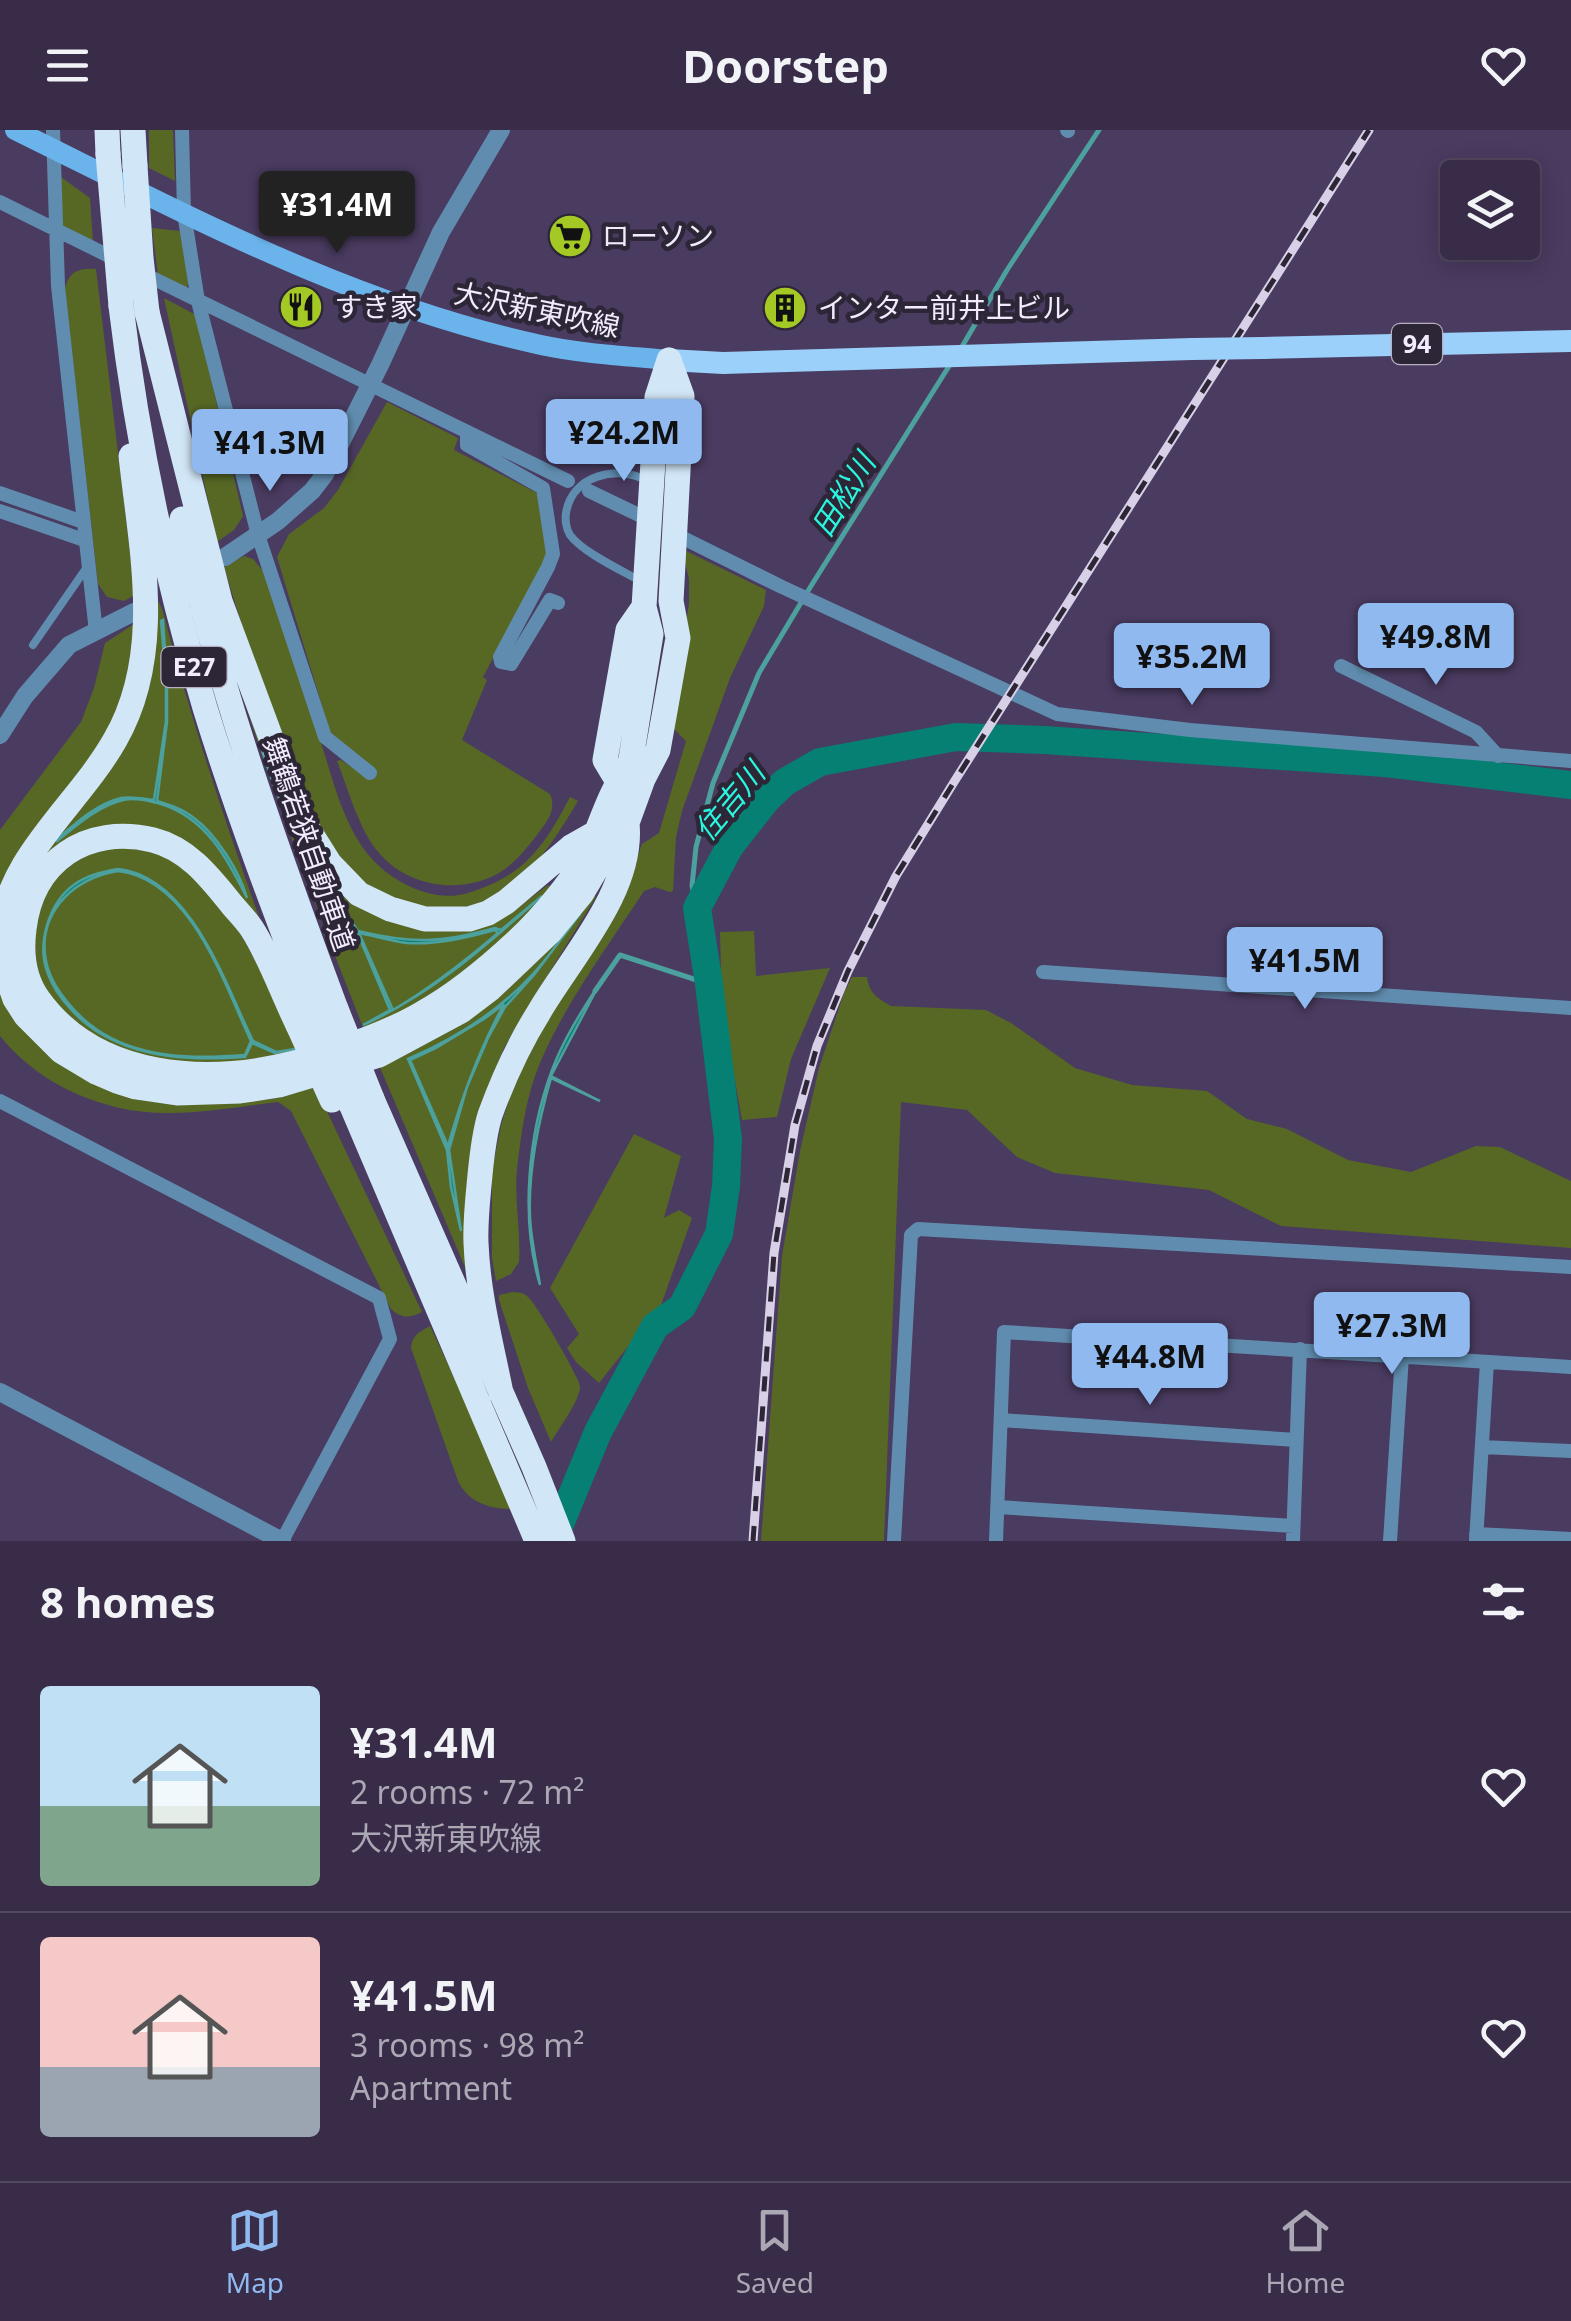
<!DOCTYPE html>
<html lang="en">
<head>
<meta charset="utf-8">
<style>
	:root { --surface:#382c48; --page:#3f344f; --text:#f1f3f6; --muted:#aba7b4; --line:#524860; --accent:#90b9f0 }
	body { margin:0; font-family:"Noto Sans","Noto Sans JP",sans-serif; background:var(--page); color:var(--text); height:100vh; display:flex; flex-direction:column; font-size:38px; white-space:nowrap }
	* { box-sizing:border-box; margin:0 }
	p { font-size:32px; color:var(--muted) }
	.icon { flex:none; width:55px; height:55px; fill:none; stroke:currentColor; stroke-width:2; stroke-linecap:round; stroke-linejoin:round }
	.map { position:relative; height:1411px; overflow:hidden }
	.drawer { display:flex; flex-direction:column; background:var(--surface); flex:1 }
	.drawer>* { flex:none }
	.fabs { position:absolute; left:1440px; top:30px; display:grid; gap:20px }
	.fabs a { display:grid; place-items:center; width:100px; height:100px; border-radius:10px; background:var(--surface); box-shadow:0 5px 25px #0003,0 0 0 2px var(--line); font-size:50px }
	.price { position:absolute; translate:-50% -85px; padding:0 22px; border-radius:10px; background:var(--accent); color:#111; font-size:32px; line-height:65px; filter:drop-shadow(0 2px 5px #0008) }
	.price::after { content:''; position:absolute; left:50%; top:60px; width:30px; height:22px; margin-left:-15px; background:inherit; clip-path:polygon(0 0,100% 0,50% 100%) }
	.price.on { background:#222; color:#fff }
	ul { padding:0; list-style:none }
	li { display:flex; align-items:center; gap:30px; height:250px; padding:0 40px }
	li+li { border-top:2px solid var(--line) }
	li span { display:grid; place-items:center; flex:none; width:280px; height:200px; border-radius:10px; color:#555 }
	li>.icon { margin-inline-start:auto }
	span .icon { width:120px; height:120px; fill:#fffc; stroke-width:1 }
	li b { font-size:42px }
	h2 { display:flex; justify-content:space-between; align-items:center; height:120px; padding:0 40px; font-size:42px }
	header { display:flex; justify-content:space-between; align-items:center; height:130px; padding:0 40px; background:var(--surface); font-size:45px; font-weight:700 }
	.tabs { display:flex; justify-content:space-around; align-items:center; height:140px; border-top:2px solid var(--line); background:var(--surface); font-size:28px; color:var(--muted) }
	.tabs a { display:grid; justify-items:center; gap:5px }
	.tabs .on { color:var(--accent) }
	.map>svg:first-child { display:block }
	.green { fill:#576825 }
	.water { fill:#058073; stroke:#4ca09d; stroke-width:2.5; fill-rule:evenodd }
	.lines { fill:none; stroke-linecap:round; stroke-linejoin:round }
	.stream { stroke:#4ca09d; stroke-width:5 }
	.river { stroke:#058073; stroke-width:28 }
	.service { stroke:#608daf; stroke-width:8 }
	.minor { stroke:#608daf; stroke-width:14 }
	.tertiary { stroke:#608daf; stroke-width:18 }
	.secondary { stroke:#6bb4eb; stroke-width:20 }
	.primary { stroke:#9ad0fa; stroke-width:22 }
	.motorway { stroke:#d1e6f7; stroke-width:25 }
	.rail-casing { stroke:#d8d0e6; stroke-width:9 }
	.rail { stroke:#2d2637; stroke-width:5; stroke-dasharray:15; stroke-linecap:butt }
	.primary-bridge { stroke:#9ad0fa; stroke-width:22 }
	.motorway-bridge { stroke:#d1e6f7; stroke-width:25 }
	.labels { text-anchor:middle; stroke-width:9; stroke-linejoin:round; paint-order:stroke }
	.shield { fill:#2d2637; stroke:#b7b0c2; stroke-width:2.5 }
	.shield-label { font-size:25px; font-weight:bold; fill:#f2ebfe }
	.poi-label { font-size:28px; fill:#f2ebfe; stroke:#2d2637; text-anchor:start }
	.street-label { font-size:28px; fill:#f2ebfe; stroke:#2d2637 }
	.water-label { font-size:30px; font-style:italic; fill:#29f6de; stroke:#2d2637 }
</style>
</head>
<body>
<header><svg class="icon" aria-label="menu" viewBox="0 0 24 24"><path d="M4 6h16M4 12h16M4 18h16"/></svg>Doorstep<svg class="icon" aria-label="heart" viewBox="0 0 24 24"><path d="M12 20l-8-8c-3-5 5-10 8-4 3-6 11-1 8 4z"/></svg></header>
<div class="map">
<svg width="1571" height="1411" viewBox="0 0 1571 1411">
	<rect width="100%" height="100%" fill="#4a3b60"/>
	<path class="green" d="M149,0H173L175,51L149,38Z
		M61,47L90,68L93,113L62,98Z
		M152,98L180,101L190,150L186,159L158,145Z
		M96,139L135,465L124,471L107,467L98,454L65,159C69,141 79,138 96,139Z
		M164,168L196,185L243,386L234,400L217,412Z
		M387,272L458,308L454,320L539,364L547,426L483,547L487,550L462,610L550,664C557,680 547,692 537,705C526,719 514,734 499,743C460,765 408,757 379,723C358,698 349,661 337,631L341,630L366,647L330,602L277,427L289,404L324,378L338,360Z
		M682,419L766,460L764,476L730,548L682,681L676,707L673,761L670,762L655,757L644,761C608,816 566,872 540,933C526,966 521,1004 517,1039C514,1070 521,1101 519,1132L511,1144L496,1151L492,1128V1042L501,995L518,942L636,731L642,714L659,703L686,611L669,594L689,474V449Z
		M244,426L253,429L264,442C283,496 301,549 318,603C331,642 341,690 367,723C389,751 432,774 468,763C524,746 544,717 570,667L578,671C547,723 511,779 443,779C396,779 348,750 324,709C315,694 309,676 302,660C270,588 247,512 224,437Z
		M156,472H159L163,482C190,587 224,688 260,790L156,700L40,734L153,538L158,484Z
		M137,492L135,521L112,595L0,761V700L81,592L94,558L105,513Z
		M242,564L360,773L508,785L548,755L552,758L528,788L439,862L365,902C320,790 279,678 242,564Z
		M109,717C124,718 140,718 155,722C225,743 270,862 300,923L208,936L131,926L85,903L47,866L37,844L34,795L50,753L70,735L92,723Z
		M592,765L596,767L523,885L504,918L489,956L467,1142L379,935Z
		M754,801L756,846L830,838L791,929L777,987L742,990L722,878L720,802Z
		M852,847H867C869,863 877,868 891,876L986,880L1011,893L1075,938L1132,955L1207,961L1247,989L1287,999L1348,1030L1411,1042L1476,1016L1500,1017L1571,1051V1118L1281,1096L1209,1060L1055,1043L1017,1027L967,980L901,972L884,1411H761L782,1126L800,1021L819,938L844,863Z
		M0,856L33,910L315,956L422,1182C410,1188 402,1189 391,1179L291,981L278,972C243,976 206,983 170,983C106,984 40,956 0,906Z
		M634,1004L681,1026L664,1088L679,1080L692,1088L661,1175L599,1253L576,1232L567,1218L579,1204L550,1158Z
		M513,1162C520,1163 523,1162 528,1167C536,1173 579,1247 580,1256C581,1269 558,1300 551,1312L528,1258L499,1170V1165Z
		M430,1196L499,1343L512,1379C489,1379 468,1372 458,1351L411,1218C412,1205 419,1202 430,1196Z"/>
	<path class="water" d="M163,490L167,550V592L157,671C170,675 183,679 194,688C216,704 240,742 247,768C227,728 206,688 161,674C149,671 135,667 123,670C98,676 77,695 57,711L56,710C75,694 96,674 121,668C132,666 144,669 154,670L166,591V551L161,491Z
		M262,621L309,730L358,801C412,814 441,813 495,798L501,800L542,766C485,816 434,863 363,895L390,880L357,802L308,731L276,661ZM495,800L498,803C465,831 431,858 393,880L359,803C375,806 391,811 407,813C437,815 465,808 495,800Z
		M118,739C191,747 225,854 253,911L276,922L296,919L275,923L252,913L245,927C197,930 147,930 103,905C81,893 57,868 48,844C36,814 49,772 75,754C88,745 102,742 118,739ZM118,741C191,749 224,854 251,911L245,925C195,929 139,929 96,899C77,886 55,861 48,839C33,788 70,748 118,741Z
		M580,784L534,845L505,877L488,908L467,957L449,1020L461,1101L451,1057L447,1020L408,929C454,909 497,883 531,846C549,827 564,805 580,784ZM504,874C479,920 462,966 448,1016L410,930L436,918L484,889Z
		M601,851L551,946L600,971L551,948C538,993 528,1040 530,1087C531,1110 537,1135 540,1155C520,1089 528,1004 552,940C564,908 583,879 601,851Z"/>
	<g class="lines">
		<path class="stream" d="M960,220L1007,140L1099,0
			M697,778L692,756L696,717L713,653L759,543L811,456L951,233
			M595,861L620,825L709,854"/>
		<path class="river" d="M553,1411L598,1302L655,1196L682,1177L719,1104L726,1056L728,1009L709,854L697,778L730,716L767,669L785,652L820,632L956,607L1044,610L1385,633L1571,655"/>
		<path class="service" d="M642,452C623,441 582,422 570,405C566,399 565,389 566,383C572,345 617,335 646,350
			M33,515L87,437"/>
		<path class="minor" d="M53,0L58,156L96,502
			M182,0L184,83L198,171L258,405L325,607L370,643
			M1067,0L1068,1
			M0,72L119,131
			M142,143L568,351
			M467,302V315L543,358L553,424L548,437L500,527L501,532L511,534L550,470L558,473
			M589,361L641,386
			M0,363L83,392
			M0,381L84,410
			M685,409L782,457L1057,584L1190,600L1571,631
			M1341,536L1476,602L1498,626
			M1043,842L1571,878
			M0,971L379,1168L390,1209L282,1411
			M1001,1290L1296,1310
			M1482,1317L1571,1321
			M998,1377L1293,1396
			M1476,1404L1571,1409
			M894,1411L911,1105L918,1099L1571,1137
			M996,1411L1004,1202L1571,1237
			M1293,1411L1300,1219
			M1390,1411L1402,1226
			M1476,1411L1487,1232"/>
		<path class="tertiary" d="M225,427L278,391L312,361L325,344L380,235L441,102L501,0
			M0,605L25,566L69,515L134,482
			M0,1262L282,1411"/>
		<path class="secondary" d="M15,0C188,85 351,174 541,215C583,224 626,226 669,230"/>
		<path class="primary" d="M1263,218L1571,211
			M669,230L723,233L1192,219"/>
		<path class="motorway" d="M107,0L108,24
			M133,0L135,36
			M121,176C137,311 166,447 205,578C237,682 276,784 315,886
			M147,182L220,471L300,686L330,734L359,764L390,779L425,789H469L488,783L506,772L571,717L594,704
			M182,389C218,557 276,718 336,879
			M641,492L644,477L657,267L669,230
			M617,650L605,630L628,500L644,477
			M0,804C9,724 77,677 115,610C165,523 141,420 131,326
			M0,815L8,849L15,869L26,886L61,921L96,942L117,951L136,957L177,963L240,961L279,955L379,925L461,881L490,859L550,802L582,763L611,714L627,693L643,649L658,620L678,508L671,471L682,266L669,230
			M298,895C283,865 270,827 252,799C247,791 239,783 233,776C211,749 189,719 153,710C87,694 32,731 24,799C21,823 24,850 39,870C97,950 207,955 295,933C312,929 328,922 345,917C371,908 397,898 421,884C456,865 488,838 517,811C542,788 577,746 591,716C603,688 611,659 630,635L651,504L644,477
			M372,969L534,1337L563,1411
			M351,974L537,1411
			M501,1263C491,1213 478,1164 476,1113C475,1091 478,1067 480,1045C482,1025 484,1004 490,985C503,949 519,914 539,882C571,827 634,760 627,693"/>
		<g class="rail-casing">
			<path id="rail" d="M753,1411L774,1123L795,995L817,916L848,841L896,746L954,652L1369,0"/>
		</g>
		<use href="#rail" class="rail"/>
		<path class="primary-bridge" d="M1192,219L1263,218"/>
		<path class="motorway-bridge" d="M108,24L121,176
			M135,36L141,128L147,182
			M336,879L372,969
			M315,886L351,974
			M298,895L332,970"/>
	</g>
	<defs>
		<g id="supermarket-disc" transform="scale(2.25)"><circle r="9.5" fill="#a4c824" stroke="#2d2637"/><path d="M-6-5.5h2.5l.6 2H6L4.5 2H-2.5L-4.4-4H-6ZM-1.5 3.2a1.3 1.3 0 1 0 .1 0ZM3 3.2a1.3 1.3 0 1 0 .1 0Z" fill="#111"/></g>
		<g id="restaurant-disc" transform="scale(2.25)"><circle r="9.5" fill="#a4c824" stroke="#2d2637"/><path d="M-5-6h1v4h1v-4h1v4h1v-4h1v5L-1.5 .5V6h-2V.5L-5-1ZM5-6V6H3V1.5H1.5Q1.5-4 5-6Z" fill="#111"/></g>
		<g id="building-disc" transform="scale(2.25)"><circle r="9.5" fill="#a4c824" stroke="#2d2637"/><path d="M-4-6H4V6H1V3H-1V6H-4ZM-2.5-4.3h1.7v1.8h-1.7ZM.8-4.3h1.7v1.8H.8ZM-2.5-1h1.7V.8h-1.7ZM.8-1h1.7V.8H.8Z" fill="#111"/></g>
	</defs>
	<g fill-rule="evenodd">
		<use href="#supermarket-disc" x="570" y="106"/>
		<use href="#restaurant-disc" x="301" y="177"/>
		<use href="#building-disc" x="785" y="178"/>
	</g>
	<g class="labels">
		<g class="shield">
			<rect x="1392" y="194" width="50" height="40" rx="8"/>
			<rect x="161.5" y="517" width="65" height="40" rx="8"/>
		</g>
		<g class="shield-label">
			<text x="1417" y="223">94</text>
			<text x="194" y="546">E27</text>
		</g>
		<g class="poi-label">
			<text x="602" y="116">ローソン</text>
			<text x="334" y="187">すき家</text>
			<text x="818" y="188">インター前井上ビル</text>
		</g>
		<g class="street-label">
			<text transform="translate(537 180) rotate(12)" y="10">大沢新東吹線</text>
			<text transform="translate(309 714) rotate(71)" y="10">舞鶴若狭自動車道</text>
		</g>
		<g class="water-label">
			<text transform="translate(844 365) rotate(-58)" y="10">田松川</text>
			<text transform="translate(730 672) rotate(-50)" y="10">住吉川</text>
		</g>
	</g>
</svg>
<div class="fabs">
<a><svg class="icon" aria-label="layers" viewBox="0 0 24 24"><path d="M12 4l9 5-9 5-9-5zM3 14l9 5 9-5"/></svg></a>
</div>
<b class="price on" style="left:337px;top:126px">¥31.4M</b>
<b class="price" style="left:624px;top:354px">¥24.2M</b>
<b class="price" style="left:270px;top:364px">¥41.3M</b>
<b class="price" style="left:1436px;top:558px">¥49.8M</b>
<b class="price" style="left:1192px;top:578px">¥35.2M</b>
<b class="price" style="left:1305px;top:882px">¥41.5M</b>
<b class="price" style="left:1392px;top:1247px">¥27.3M</b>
<b class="price" style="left:1150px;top:1278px">¥44.8M</b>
</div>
<section class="drawer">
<h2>8 homes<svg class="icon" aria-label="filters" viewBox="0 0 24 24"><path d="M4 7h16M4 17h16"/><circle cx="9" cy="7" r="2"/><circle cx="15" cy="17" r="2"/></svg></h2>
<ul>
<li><span style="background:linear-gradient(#bfe0f5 60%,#7fa58c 0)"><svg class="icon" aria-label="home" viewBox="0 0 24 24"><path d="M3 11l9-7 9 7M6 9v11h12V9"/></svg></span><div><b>¥31.4M</b><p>2 rooms · 72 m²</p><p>大沢新東吹線</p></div><svg class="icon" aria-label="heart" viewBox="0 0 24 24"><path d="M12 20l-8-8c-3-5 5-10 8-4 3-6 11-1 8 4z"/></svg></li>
<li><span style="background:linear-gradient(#f6c9c9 65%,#9aa5b1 0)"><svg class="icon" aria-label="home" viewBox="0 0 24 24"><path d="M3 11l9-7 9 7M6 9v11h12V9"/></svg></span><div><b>¥41.5M</b><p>3 rooms · 98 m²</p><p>Apartment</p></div><svg class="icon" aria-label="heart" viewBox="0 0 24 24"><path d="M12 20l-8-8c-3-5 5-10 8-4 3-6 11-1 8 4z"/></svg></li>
</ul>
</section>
<nav class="tabs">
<a class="on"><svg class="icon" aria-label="map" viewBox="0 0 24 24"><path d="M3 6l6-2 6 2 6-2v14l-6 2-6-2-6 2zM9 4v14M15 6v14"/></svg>Map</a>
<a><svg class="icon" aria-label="saved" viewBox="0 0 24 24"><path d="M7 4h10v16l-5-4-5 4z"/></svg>Saved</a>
<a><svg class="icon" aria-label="home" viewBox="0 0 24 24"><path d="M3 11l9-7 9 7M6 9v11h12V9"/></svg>Home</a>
</nav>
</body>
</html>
